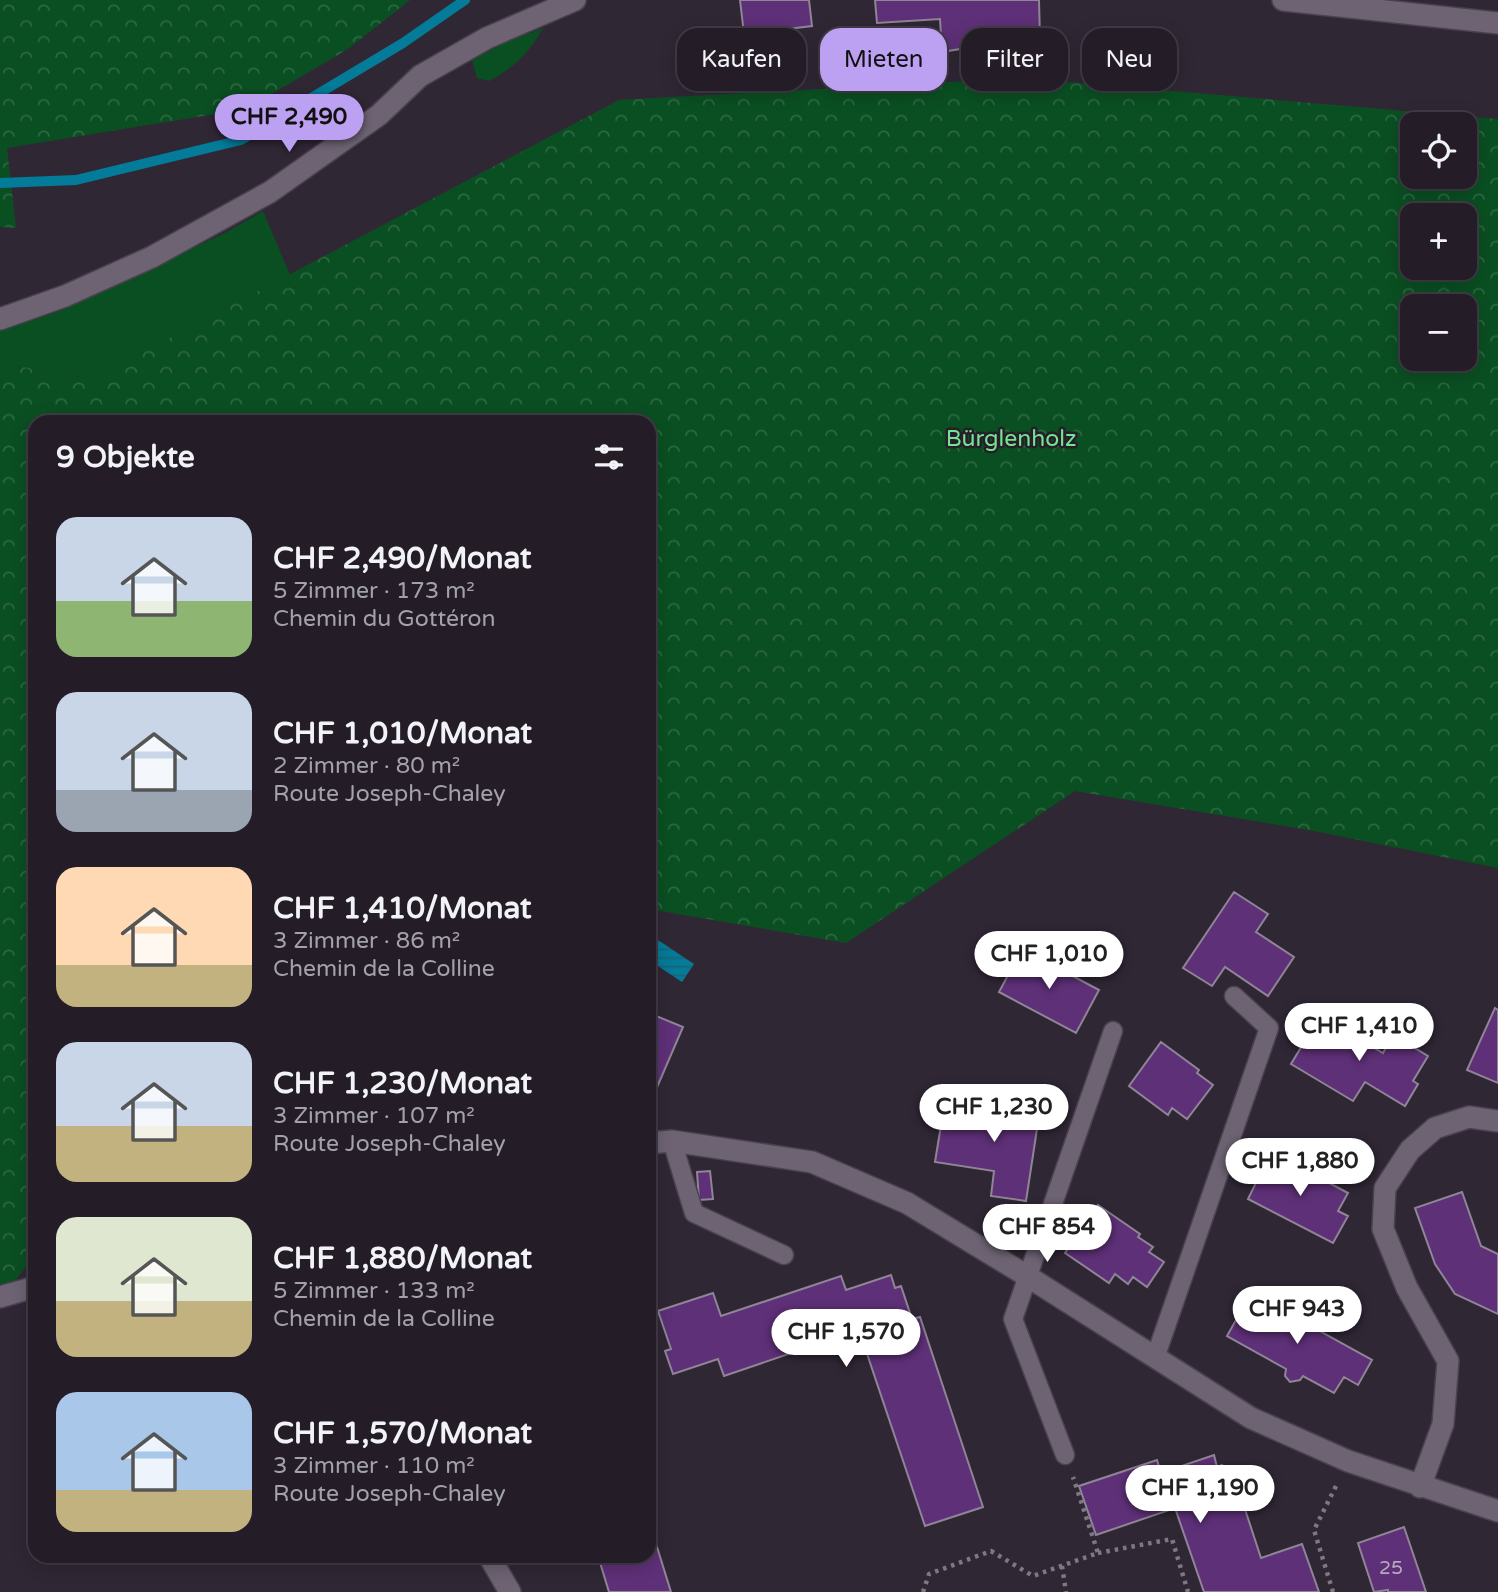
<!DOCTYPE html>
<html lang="de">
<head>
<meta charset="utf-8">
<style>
	:root { --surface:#241d28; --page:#2c2630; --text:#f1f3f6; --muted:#a3a2a8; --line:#413b45; --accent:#bca0f2 }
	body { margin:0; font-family:"Varela Round",sans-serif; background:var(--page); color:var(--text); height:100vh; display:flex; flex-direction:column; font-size:26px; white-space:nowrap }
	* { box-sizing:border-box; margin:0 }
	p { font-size:23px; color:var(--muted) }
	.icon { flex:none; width:38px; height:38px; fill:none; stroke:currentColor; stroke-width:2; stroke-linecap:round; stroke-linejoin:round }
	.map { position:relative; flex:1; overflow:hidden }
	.panel { position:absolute; left:28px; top:415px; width:628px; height:1148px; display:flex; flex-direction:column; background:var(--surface); border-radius:21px; box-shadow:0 4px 18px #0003,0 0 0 2px var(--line) }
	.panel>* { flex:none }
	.guide { position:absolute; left:677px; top:28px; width:665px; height:63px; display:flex; gap:14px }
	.tools { position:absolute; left:1400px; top:112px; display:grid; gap:14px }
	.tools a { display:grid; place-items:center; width:77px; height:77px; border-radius:14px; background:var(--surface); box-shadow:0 4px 18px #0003,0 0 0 2px var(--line); font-size:35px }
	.price { position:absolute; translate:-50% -60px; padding:0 16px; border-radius:24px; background:#fff; color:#222; font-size:23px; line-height:46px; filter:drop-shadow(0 2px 4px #0008) }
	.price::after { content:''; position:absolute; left:50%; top:42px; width:21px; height:16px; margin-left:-10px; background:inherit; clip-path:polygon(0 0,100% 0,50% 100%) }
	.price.active { background:var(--accent); color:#111 }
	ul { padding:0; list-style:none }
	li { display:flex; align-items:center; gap:21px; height:175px; padding:0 28px }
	li span { display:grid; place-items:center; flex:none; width:196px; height:140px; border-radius:21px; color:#555 }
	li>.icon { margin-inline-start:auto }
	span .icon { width:84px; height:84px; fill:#fffc; stroke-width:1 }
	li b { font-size:30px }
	h2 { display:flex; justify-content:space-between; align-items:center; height:84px; padding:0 28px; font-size:30px }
	.tag { padding:0 24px; border-radius:21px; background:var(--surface); box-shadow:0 4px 18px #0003,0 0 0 2px var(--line); font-size:24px; line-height:63px }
	.tag.active { background:var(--accent); color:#111 }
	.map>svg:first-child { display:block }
	.grass { fill:#0a4f22 }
	.forest { fill:url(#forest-crowns); fill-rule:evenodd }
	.water { fill:url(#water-rules) }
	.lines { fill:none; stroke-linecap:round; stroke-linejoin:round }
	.stream { stroke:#037b99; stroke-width:10 }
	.building { fill:#5e3078; stroke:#8f8596; stroke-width:2 }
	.service-casing { stroke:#49424e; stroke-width:21 }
	.minor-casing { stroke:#49424e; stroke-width:24 }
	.path { stroke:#7f7883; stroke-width:4.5; stroke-dasharray:3.5 5; stroke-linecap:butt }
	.service { stroke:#6d6373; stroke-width:18 }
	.minor { stroke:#6d6373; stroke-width:21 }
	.labels { text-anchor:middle; stroke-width:5; stroke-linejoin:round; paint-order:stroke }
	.number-label { font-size:19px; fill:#b7a7c0 }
	.park-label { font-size:23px; fill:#76e38f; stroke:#261e2b }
</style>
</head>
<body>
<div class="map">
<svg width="1498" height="1592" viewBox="0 0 1498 1592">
	<defs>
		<pattern id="forest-crowns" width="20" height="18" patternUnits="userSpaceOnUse" patternTransform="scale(1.75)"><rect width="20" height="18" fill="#0a4f22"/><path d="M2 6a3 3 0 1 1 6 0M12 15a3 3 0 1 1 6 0" fill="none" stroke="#2d6741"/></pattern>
		<pattern id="water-rules" width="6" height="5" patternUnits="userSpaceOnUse" patternTransform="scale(1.75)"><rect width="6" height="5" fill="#037b99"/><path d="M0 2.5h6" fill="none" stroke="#1b6376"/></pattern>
	</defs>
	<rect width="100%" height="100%" fill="#302735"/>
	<path class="grass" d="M543,28C528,54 515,67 489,81L477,78L472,60L504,43Z
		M263,211L290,275L92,379L0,363V329L54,313L227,232Z"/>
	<path class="forest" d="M0,0H410L348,49L246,109L7,148L16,228L0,227Z
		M1021,78L1498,119V868L1309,830L1075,791L846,943L649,909V422H35V1255L11,1286L0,1284V363L92,379L619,100ZM1412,124H1465V177H1412ZM1412,215H1465V268H1412ZM1412,306H1465V359H1412Z"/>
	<path class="water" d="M649,934L694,964L682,982L649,960Z"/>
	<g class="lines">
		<path class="stream" d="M0,183L76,180L241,140L403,43L465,0"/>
	</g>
	<path class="building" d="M740,0H809L812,26L744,34Z
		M875,0H1039L1040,40L995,43L942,52L940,19L877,23Z
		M1234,892L1268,914L1256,932L1294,957L1268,996L1225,967L1212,986L1183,968Z
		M1022,949L1099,990L1076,1033L999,992Z
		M1495,1008L1498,1010V1083L1467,1070Z
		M649,1013L683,1027L655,1092L649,1090Z
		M1320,1016L1383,1053L1393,1035L1428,1056L1413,1081L1418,1084L1405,1106L1365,1082L1353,1101L1291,1064Z
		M1161,1042L1199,1070L1197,1073L1213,1085L1187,1119L1172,1108L1168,1115L1129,1086Z
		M987,1095L1037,1102L1033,1128L1037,1129L1026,1201L991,1196L994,1171L935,1162L943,1113L983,1119Z
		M1271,1152L1348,1193L1338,1211L1348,1216L1333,1243L1248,1199Z
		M710,1171L713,1199L699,1200L697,1172Z
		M1462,1192L1481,1246L1498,1254V1314L1455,1294L1435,1264L1415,1208Z
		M1098,1205L1140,1234L1138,1237L1153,1247L1149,1252L1164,1262L1147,1287L1133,1277L1128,1284L1115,1274L1109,1283L1065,1253Z
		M891,1275L895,1288L901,1286L912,1319L920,1317L983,1507L925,1526L859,1330L724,1376L718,1359L673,1374L665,1351L671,1349L658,1311L713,1293L721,1316L841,1276L846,1290Z
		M1251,1293L1372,1360L1358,1385L1344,1377L1334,1393L1303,1376L1300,1380L1290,1382L1285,1376L1286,1369L1227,1336Z
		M35,1434V1469L27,1436Z
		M1214,1455L1217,1467L1222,1465L1233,1497L1240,1494L1261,1558L1302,1544L1319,1592H1204L1175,1508L1096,1535L1079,1486L1157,1460L1161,1473Z
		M1404,1527L1426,1592H1388V1590L1374,1592L1358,1543Z
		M653,1534L671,1592H609L598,1556H649V1535Z"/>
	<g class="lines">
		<g class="service-casing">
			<path id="service" d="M672,1141L694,1213L784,1255
				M1155,1358L1269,1028L1234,996
				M1065,1455L1013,1319L1113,1031"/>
		</g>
		<g class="minor-casing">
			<path id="minor" d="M1283,0L1498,23
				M0,319L65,296L152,257L270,192L379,115L420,76L487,38L575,0
				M649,1143L672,1141L812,1162L907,1203L1027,1276L1251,1418L1348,1461L1498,1511
				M0,1297L35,1287
				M1420,1487L1443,1424L1448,1361L1407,1288L1383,1229L1385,1188L1410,1150L1435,1128L1469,1117L1498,1121
				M489,1556L510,1592"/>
		</g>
		<path class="path" d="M1098,1553L1172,1539L1188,1592
			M1062,1566L1066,1592
			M923,1592L929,1574L991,1551L1033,1576L1098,1553L1073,1477
			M1333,1592L1314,1530L1337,1484"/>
		<use href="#service" class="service"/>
		<use href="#minor" class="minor"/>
	</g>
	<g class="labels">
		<g class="number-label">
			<text x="1391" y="1574">25</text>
		</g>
		<g class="park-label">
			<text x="1011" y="446">Bürglenholz</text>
		</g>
	</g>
</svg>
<div class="tools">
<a><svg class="icon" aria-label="locate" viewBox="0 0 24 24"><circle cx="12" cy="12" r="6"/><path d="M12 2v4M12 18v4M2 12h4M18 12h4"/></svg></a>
<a>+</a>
<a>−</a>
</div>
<b class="price active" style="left:289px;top:154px">CHF 2,490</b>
<b class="price" style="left:1049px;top:991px">CHF 1,010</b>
<b class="price" style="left:1359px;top:1063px">CHF 1,410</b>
<b class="price" style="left:994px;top:1144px">CHF 1,230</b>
<b class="price" style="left:1300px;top:1198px">CHF 1,880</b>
<b class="price" style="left:1047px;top:1264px">CHF 854</b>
<b class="price" style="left:1297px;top:1346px">CHF 943</b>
<b class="price" style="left:846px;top:1369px">CHF 1,570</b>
<b class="price" style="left:1200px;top:1525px">CHF 1,190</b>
<div class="guide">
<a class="tag">Kaufen</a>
<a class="tag active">Mieten</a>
<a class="tag">Filter</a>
<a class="tag">Neu</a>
</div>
<section class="panel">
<h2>9 Objekte<svg class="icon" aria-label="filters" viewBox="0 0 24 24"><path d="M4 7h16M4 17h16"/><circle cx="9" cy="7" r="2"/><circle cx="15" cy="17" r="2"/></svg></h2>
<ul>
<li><span style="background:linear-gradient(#c9d6e8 60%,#8fb573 0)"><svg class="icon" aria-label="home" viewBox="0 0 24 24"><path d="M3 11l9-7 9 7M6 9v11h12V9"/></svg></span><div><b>CHF 2,490/Monat</b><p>5 Zimmer · 173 m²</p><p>Chemin du Gottéron</p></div></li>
<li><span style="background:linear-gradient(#c9d6e8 70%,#9aa5b1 0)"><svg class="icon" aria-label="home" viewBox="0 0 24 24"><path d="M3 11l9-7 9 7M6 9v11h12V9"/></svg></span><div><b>CHF 1,010/Monat</b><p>2 Zimmer · 80 m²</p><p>Route Joseph-Chaley</p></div></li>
<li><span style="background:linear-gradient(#ffd9b3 70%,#c2b280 0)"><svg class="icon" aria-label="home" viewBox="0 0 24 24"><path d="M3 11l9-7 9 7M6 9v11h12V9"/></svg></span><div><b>CHF 1,410/Monat</b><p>3 Zimmer · 86 m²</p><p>Chemin de la Colline</p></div></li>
<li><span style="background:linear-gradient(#c9d6e8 60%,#c2b280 0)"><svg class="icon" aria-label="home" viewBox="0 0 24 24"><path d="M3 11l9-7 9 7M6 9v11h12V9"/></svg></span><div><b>CHF 1,230/Monat</b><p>3 Zimmer · 107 m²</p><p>Route Joseph-Chaley</p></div></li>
<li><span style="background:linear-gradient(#dfe7d0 60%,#c2b280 0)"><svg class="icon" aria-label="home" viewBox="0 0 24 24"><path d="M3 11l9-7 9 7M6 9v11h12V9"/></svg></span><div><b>CHF 1,880/Monat</b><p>5 Zimmer · 133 m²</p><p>Chemin de la Colline</p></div></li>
<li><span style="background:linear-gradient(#a9c7e8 70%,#c2b280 0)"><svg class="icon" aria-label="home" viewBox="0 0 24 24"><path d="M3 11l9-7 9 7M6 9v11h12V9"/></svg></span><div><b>CHF 1,570/Monat</b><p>3 Zimmer · 110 m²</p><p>Route Joseph-Chaley</p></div></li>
</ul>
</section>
</div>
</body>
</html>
